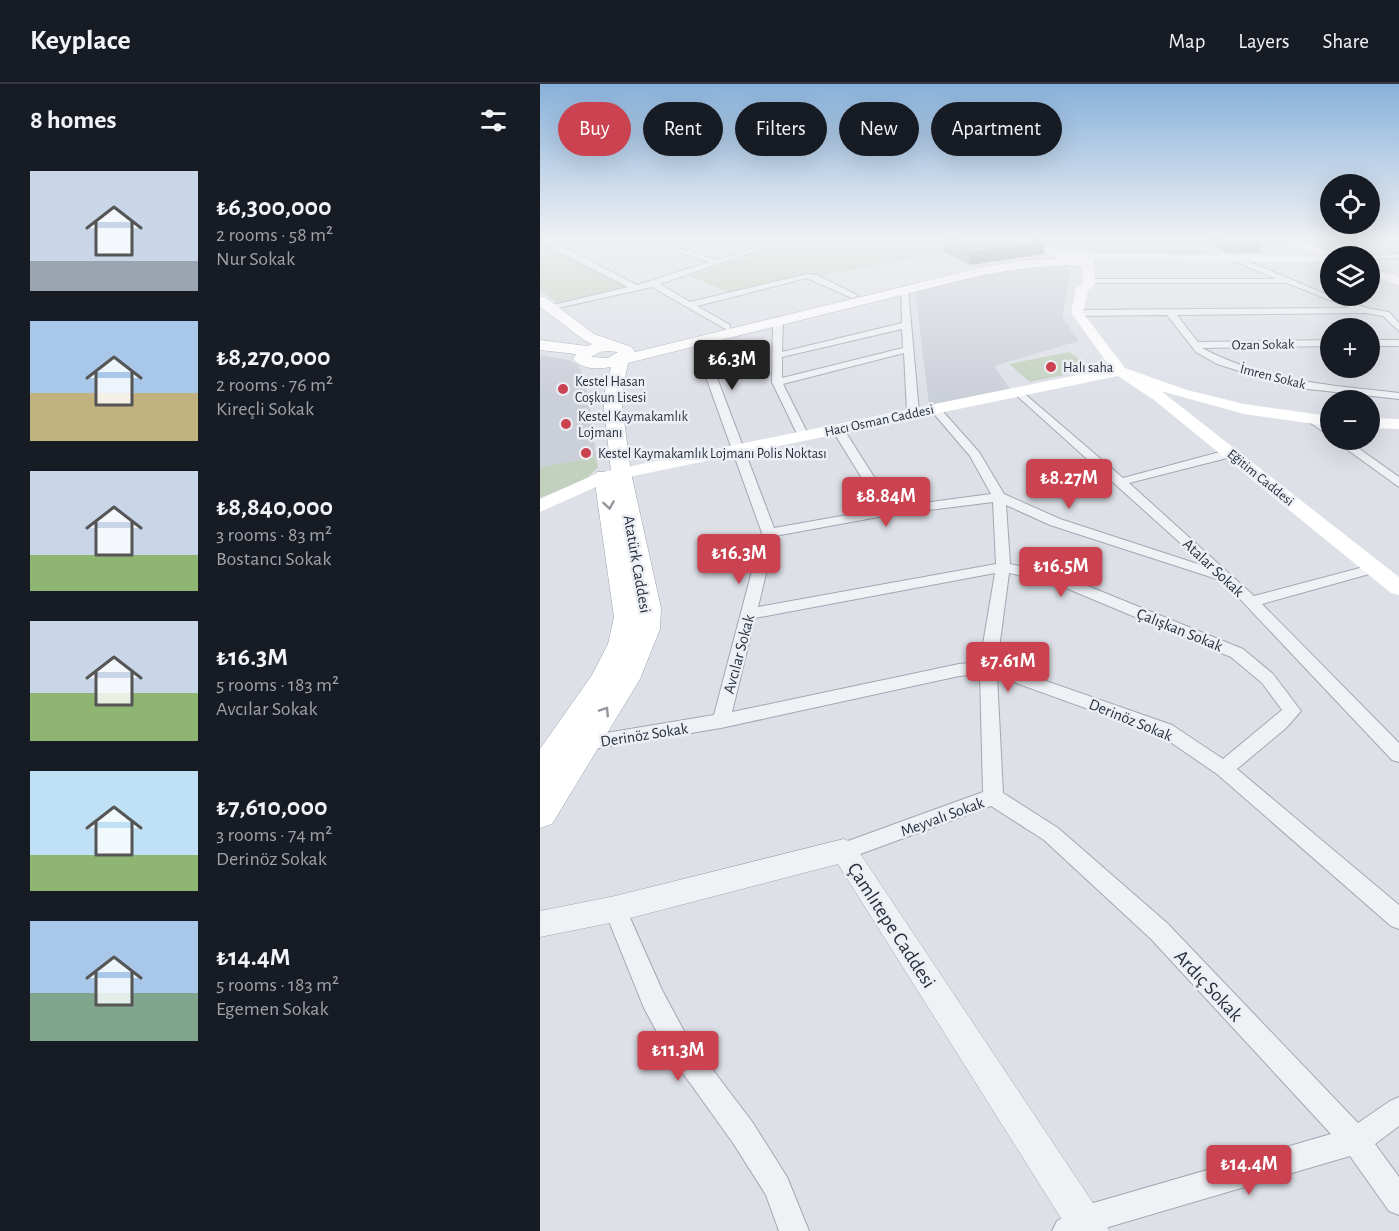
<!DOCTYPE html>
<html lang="en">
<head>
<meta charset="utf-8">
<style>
	:root { --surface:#171b24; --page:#20242c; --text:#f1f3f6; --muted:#9ea1a6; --line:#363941; --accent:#cb4250 }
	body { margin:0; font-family:"Alegreya Sans",sans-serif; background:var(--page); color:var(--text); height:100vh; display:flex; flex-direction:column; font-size:22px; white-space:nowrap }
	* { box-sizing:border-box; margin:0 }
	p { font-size:20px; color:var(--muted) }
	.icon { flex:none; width:33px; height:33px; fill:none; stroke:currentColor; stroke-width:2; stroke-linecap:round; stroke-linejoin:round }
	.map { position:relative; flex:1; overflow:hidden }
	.panel { display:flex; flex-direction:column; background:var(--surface); width:540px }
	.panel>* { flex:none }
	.guide { position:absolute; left:18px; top:18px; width:570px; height:54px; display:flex; gap:12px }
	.controls { position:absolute; left:780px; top:90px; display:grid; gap:12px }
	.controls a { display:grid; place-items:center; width:60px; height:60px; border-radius:50%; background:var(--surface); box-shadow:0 6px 24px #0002; font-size:30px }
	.price { position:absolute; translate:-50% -51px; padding:0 14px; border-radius:6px; background:var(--accent); color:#fff; font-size:20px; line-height:39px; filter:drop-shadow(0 2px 3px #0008) }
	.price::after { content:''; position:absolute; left:50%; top:36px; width:18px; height:14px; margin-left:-9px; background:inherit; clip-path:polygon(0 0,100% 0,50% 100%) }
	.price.on { background:#222; color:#fff }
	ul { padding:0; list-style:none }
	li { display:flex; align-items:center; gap:18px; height:150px; padding:0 30px }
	li span { display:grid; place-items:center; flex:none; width:168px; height:120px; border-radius:0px; color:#555 }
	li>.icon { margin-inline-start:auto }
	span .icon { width:72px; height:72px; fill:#fffc; stroke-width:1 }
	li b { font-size:26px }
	h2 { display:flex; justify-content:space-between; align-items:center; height:72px; padding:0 30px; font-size:26px }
	.chip { padding:0 21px; border-radius:27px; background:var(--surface); box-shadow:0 6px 24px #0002; font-size:21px; line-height:54px }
	.chip.on { background:var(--accent); color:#fff }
	header { display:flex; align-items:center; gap:36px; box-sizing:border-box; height:84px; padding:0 30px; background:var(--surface); border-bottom:2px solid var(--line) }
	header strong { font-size:28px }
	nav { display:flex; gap:33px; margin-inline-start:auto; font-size:21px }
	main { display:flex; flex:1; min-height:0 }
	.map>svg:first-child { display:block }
	.built { fill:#cbcfd8 }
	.green { fill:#c2d0be }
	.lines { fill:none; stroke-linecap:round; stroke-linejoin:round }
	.minor-casing { stroke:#a3a7b1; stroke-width:2 }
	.tertiary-casing { stroke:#a3a7b1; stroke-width:1 }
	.primary-casing { stroke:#9ca4b2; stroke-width:1 }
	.minor { fill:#eff1f5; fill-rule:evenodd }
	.tertiary { fill:#eff1f5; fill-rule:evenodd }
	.secondary { fill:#fff; fill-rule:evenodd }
	.primary { fill:#fff; fill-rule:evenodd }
	.wall { fill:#9b9fa8 }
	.shaded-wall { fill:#7e8288 }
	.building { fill:#b4b9c3; stroke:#7e8288; stroke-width:1.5 }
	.oneway { stroke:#93969e }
	.poi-dot { fill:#cb4250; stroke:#eceff4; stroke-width:2 }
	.labels { text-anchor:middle; stroke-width:5; stroke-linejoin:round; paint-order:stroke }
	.far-street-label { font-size:14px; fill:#272e3d; stroke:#eceff4 }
	.far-poi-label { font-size:14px; fill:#272e3d; stroke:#eceff4; text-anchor:start }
	.street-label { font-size:16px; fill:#272e3d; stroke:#eceff4 }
	.near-street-label { font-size:20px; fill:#272e3d; stroke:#eceff4 }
</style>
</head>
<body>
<header>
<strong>Keyplace</strong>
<nav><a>Map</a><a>Layers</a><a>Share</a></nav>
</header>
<main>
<section class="panel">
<h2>8 homes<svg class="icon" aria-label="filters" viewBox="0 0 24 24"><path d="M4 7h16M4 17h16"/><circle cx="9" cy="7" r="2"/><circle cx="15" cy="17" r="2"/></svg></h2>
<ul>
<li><span style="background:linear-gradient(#c9d6e8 75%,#9aa5b1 0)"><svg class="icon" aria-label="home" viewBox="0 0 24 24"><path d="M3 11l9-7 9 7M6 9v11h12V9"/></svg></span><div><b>₺6,300,000</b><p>2 rooms · 58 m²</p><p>Nur Sokak</p></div></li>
<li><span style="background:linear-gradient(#a9c7e8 60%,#c2b280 0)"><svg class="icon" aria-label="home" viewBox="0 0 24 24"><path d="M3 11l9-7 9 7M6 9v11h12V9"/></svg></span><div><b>₺8,270,000</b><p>2 rooms · 76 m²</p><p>Kireçli Sokak</p></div></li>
<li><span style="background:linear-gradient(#c9d6e8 70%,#8fb573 0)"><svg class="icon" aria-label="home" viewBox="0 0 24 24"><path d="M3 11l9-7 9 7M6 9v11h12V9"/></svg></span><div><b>₺8,840,000</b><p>3 rooms · 83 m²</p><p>Bostancı Sokak</p></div></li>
<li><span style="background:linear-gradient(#c9d6e8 60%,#8fb573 0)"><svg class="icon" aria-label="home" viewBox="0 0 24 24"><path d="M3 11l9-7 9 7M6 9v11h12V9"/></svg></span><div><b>₺16.3M</b><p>5 rooms · 183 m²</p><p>Avcılar Sokak</p></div></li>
<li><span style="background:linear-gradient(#bfe0f5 70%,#8fb573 0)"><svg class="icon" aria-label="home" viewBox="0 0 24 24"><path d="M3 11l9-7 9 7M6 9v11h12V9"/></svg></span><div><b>₺7,610,000</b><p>3 rooms · 74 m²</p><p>Derinöz Sokak</p></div></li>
<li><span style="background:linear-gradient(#a9c7e8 60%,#7fa58c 0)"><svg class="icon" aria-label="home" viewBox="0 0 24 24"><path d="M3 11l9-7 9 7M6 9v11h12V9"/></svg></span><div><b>₺14.4M</b><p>5 rooms · 183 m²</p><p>Egemen Sokak</p></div></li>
</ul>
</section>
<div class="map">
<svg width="859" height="1147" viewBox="0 0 859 1147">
	<rect width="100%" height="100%" fill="#dde0e7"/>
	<path class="built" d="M757,154H859V170L808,172L794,169Z
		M524,181L530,189L522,233L539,257L454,282L470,305L389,321L375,206L477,184Z
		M0,271L29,276L38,281L44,293L49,318L56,373L0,383Z"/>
	<path class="green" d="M258,154H464L446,162L404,168L281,192L268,188L190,209L150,192Z
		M542,154H653L670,170L567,171L546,164Z
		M0,159H1L86,203L17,219L0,206Z
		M529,268L553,285L490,298L469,280Z
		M56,373L58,383L46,395L0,414V383Z"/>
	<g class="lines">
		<g class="minor-casing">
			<path id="minor" d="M98,154H107L177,176L243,154H253L120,200L150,218L267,190L277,191L319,212L312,214L267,194L157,222L190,241V245L187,246L112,203L9,226V222L88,203L2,159V155H8L97,201L169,178Z
				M512,154H531L488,161L484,159Z
				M859,170V174L830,175V172H827Z
				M694,171L790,212L827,224L849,228L859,239V247L843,232L825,229L637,231L658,258L790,256V262L662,264C726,298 789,301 859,309V315L750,303L677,280L656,268L627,231L537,232L533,229L537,226L810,224L747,199H549L545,197L549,195H736L691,175L690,173Z
				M361,203L368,205L379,328L373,331L367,328L364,269L243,300L269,352L267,354H259L232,298L233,236L238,233L243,236L242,268L362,239ZM362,245L363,264L242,294V273Z
				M158,254L163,257L234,444L341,425L291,344L297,341L303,344L353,423L451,410L430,372L389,324L394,321L398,322L439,368L464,410L520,435L667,483L475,310L474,308L479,305L583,394L691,365L695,366V372L589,399L714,512L835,480L840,481L842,484L840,487L722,520L859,659V678L852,676L683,497L510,441L466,421L470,480L518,490L703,565L733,590L761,627L746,644L697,685L859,821V845L851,842L677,690L620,651L457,592L463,709L518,744L627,839L818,1039L850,1017L859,1013V1042L835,1060L859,1093V1131L849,1127L810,1072L555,1147H512L517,1137L543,1122L791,1050L611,855L504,756L451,722L304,776L297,773L294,767L297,761L443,708L440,590L419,592L181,644L42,667L35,665L33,660L35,655L42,653L174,631L222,449L153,257ZM453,418L456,480L218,523L235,452L349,431ZM455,489L440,578L419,580L192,628L215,534ZM469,489L509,497L691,573L722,599L742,626L683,675L632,641L457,580Z
				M830,256H859V262H830Z
				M773,333L790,344V352L769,338L767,336Z
				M794,356H807L859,393V403Z
				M75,815L83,818L122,906L145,949L213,1039L247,1093L269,1147H239L226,1111L193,1059L127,967L104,924L64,825L67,818Z"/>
		</g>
		<g class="tertiary-casing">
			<path id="tertiary" d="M304,755L313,759L563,1134L569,1147H529L298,780L75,838L0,853V827L75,812Z"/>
		</g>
		<g class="primary-casing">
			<path id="primary" d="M531,165L550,168L558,175L540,183L530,181L486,184L443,191L88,279L81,314L91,389L121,524L120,545L100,595L12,740L0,744V665L52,591L68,560L74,533L54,392L57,388H71L63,314L71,283C58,285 42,286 33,275L36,270L0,266V256L47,262L52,260L44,256L0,223V212L5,213L54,250L92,263L95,268L443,183L486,176L515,175L520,168ZM68,267L78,268L68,274L51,273L60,268Z"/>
		</g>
		<use href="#minor" class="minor"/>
		<use href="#tertiary" class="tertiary"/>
		<path class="secondary" d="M468,154H483L530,171L524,174L520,173Z
			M738,154H752L787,167L788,169L786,172H793H790V178L551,175L554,178L555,201L548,206L543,229L585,284L647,306L704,320L790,332V342L704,330L621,307L859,493V511L851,509L614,316L578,292L69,397L0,428V415L58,389L571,284L531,229L536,204L543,199L542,178L547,175L543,172L545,170L780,172Z
			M830,184L859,193V201L830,191Z
			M830,334L859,335V345L830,344Z"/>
		<use href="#primary" class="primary"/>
	</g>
	<path class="wall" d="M667,154H713L723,160L720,169H686Z
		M404,156L504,170L430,181L404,168Z"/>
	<path class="shaded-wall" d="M505,158L504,170L430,181V168Z"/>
	<path class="building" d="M422,154H494L505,158L430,168L404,156Z
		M680,154H713L723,160H688Z"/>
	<defs><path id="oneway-chevron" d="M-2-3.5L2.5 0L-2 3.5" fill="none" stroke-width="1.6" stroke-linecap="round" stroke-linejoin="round" transform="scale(1.5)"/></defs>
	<g class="oneway">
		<use href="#oneway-chevron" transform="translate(69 421) rotate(81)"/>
		<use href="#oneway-chevron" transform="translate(65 627) rotate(-57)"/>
	</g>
	<linearGradient id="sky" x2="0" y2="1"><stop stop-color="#88b1da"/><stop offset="0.49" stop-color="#f0f1f4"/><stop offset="1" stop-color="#f0f1f4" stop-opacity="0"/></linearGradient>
	<rect width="859" height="314" fill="url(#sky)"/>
	<g class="poi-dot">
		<circle cx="511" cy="283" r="6"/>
		<circle cx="23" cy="305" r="6"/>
		<circle cx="26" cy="340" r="6"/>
		<circle cx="46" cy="369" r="6"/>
	</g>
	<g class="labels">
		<g class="far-street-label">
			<text transform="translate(723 260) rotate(-1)" y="5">Ozan Sokak</text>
			<text transform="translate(733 292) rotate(14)" y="5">İmren Sokak</text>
			<text transform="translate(339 336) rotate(-12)" y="5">Hacı Osman Caddesi</text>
			<text transform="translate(721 393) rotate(39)" y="5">Eğitim Caddesi</text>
		</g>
		<g class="far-poi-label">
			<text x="523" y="288">Halı saha</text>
			<text x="35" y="302">Kestel Hasan<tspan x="35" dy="16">Coşkun Lisesi</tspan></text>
			<text x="38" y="337">Kestel Kaymakamlık<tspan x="38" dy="16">Lojmanı</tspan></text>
			<text x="58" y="374">Kestel Kaymakamlık Lojmanı Polis Noktası</text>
		</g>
		<g class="street-label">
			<text transform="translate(98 480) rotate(80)" y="6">Atatürk Caddesi</text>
			<text transform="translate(674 483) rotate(43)" y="6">Atalar Sokak</text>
			<text transform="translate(640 545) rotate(22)" y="6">Çalışkan Sokak</text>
			<text transform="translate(198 570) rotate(-75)" y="6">Avcılar Sokak</text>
			<text transform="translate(591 635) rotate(22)" y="6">Derinöz Sokak</text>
			<text transform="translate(104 650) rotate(-9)" y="6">Derinöz Sokak</text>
			<text transform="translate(402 732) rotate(-20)" y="6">Meyvalı Sokak</text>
		</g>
		<g class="near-street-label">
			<text transform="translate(352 841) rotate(57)" y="7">Çamlıtepe Caddesi</text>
			<text transform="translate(669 901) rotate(47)" y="7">Ardıç Sokak</text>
		</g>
	</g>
</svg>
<div class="controls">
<a><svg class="icon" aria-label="locate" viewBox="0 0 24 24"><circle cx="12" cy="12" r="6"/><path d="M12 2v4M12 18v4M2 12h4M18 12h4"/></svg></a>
<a><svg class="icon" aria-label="layers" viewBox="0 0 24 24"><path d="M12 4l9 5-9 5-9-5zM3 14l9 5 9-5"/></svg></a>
<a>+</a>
<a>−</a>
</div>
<b class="price on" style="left:192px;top:307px">₺6.3M</b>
<b class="price" style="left:529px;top:426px">₺8.27M</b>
<b class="price" style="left:346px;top:444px">₺8.84M</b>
<b class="price" style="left:199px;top:501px">₺16.3M</b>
<b class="price" style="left:521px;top:514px">₺16.5M</b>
<b class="price" style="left:468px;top:609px">₺7.61M</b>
<b class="price" style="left:138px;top:998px">₺11.3M</b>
<b class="price" style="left:709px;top:1112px">₺14.4M</b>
<div class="guide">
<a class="chip on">Buy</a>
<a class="chip">Rent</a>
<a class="chip">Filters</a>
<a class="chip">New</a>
<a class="chip">Apartment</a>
</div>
</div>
</main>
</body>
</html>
